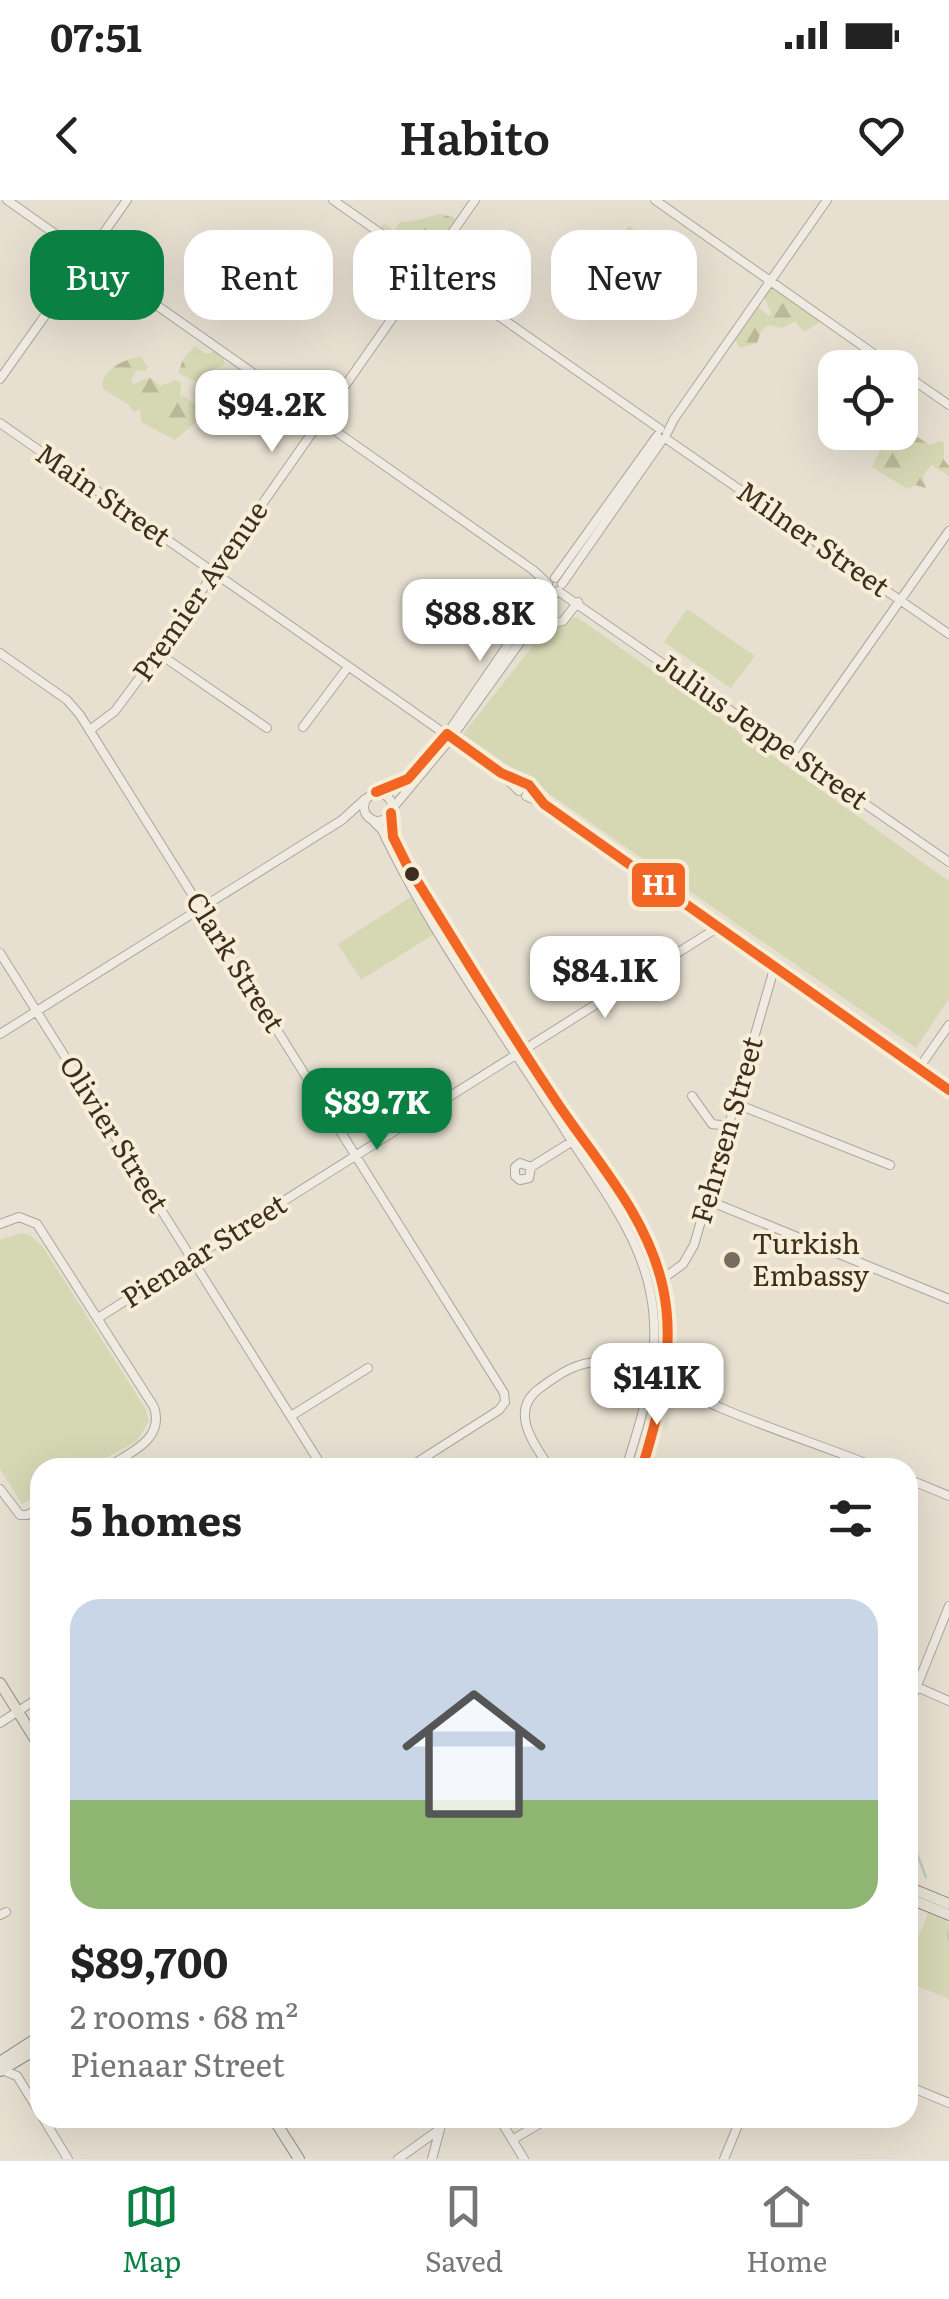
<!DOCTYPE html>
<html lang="en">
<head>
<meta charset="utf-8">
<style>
	:root { --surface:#fff; --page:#f2f2f2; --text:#222; --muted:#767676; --line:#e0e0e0; --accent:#0b8043 }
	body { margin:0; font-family:Literata,serif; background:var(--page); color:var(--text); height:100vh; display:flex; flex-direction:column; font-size:38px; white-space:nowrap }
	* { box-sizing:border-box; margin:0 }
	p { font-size:32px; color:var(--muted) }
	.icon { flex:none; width:55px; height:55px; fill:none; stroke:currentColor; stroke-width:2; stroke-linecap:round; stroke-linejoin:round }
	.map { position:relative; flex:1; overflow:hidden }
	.details { position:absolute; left:30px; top:1258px; width:888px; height:670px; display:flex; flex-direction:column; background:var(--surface); border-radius:30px; box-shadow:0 10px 40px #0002 }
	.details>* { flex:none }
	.guide { position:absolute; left:30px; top:30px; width:890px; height:90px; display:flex; gap:20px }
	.buttons { position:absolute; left:818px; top:150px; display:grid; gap:20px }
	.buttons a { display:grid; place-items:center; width:100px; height:100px; border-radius:20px; background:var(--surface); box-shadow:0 10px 40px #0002; font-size:50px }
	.price { position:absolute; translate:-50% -85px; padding:0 22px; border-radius:20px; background:#fff; color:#222; font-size:32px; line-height:65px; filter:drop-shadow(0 2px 5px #0008) }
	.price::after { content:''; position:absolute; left:50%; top:60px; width:30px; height:22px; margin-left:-15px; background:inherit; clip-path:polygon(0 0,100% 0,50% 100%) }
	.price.on { background:var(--accent); color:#fff }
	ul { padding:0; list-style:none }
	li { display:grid; align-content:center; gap:20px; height:530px; padding:0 40px }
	li span { display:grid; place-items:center; height:310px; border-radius:30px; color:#555 }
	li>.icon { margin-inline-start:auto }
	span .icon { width:180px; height:180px; fill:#fffc; stroke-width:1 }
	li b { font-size:42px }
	h2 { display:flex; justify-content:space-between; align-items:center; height:120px; padding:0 40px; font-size:42px }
	.chip { padding:0 35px; border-radius:30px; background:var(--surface); box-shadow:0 10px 40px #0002; font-size:35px; line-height:90px }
	.chip.on { background:var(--accent); color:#fff }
	.status { display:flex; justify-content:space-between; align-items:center; height:70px; padding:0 50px; background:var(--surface); direction:ltr }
	.status svg { height:28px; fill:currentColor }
	header { display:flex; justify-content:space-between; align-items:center; height:130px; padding:0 40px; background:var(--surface); font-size:45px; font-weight:600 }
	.menu { display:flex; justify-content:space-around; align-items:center; height:140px; border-top:2px solid var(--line); background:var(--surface); font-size:28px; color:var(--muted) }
	.menu a { display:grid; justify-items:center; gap:5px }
	.menu .on { color:var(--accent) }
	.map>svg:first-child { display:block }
	.green { fill:#d6d7b3 }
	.forest { fill:url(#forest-firs) }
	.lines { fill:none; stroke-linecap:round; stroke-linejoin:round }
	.stream { stroke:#bcccc2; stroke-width:2.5 }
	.minor-casing { stroke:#ada599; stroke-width:10 }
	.major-casing { stroke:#928b80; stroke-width:12 }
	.minor { stroke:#efebe3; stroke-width:8 }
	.major { stroke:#e6e1d4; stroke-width:10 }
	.bus-1-casing { stroke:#f7eed8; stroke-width:18 }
	.bus-1 { stroke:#f26522; stroke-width:10 }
	.bus-dot { fill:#3d2e20; stroke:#f7eed8; stroke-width:4 }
	.poi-dot { fill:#786c5e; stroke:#f7eed8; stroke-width:4 }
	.labels { text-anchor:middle; stroke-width:8; stroke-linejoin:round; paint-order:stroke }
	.street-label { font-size:28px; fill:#3d2e20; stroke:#f7eed8 }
	.poi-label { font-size:28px; fill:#3d2e20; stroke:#f7eed8; text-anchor:start }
	.line-badge { stroke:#f7eed8; stroke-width:4 }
	.badge-label { font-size:28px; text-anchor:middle; font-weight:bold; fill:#fff }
</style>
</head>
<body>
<div class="status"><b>07:51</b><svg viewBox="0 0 49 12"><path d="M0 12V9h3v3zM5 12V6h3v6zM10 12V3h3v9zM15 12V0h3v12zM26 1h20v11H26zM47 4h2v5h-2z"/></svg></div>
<header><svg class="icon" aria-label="back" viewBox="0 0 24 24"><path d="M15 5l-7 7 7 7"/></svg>Habito<svg class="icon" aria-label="heart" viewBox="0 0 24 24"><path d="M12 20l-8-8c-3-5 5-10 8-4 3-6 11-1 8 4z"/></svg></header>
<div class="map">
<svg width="949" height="1959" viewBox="0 0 949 1959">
	<defs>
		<pattern id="forest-firs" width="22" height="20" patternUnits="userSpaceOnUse" patternTransform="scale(2.5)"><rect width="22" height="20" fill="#d6d7b3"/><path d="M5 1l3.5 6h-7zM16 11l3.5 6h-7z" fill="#b9b99a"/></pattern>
	</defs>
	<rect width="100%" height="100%" fill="#e7e0d1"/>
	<path class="green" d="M687,409L755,456L731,488L664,442Z
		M577,417L949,681V799L916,848L463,534L547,428Z
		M411,697L434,734L361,780L338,744Z
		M20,1033L30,1035L43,1047L145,1208L149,1221L137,1241L89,1267L40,1268V1294L22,1304L0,1269V1040Z
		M928,1713L949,1722V1799L908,1782V1764Z"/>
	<path class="forest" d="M440,14L455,18L459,40C448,51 432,50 425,61L389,38L381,27L384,24L394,30L400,22C415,22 426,17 440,14Z
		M629,26L652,41H663L666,47L662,71L643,87L647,101L639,110H633L625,99L628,92L623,86L632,76L625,65L609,60L611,46Z
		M769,86L807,108H818L821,113L818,118L820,122L804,132L795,121L782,128L768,125L761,131L757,143L740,148L733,137L738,120L756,105L769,116L772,114L763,95Z
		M195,146L205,154L218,151L223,155L225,164L215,169L208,179L221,190L213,203L210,188L178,173L183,159Z
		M141,157L148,167L145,171L137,170L131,180L133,184L150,177L160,186L176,180L181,183L180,197L184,196L201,209L196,222L175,240L141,222L140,209L134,212L128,204L104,190L102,184C105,169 125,158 141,157Z
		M916,236L930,245L940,241L944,243V260L949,266V276L931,265L923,276L926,288L915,285L907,289L872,267L880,250L890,251L892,244Z"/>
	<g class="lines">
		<path class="stream" d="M908,1631L926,1677
			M947,1732L949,1740"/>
		<g class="minor-casing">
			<path id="minor" d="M7,0L533,370L548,384
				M333,0L660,229
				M655,0L894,168
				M900,171L949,205
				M0,179L127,0
				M0,223L501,573L529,585L544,604
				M667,233L674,219L827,0
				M665,238L949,434
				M555,378L657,236
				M562,384L663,239
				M558,391L949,662
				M528,429L563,421L578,402
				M0,453L67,500L80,515L504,1193L505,1202L499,1210L408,1268
				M158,453L267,528
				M303,527L348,467
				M90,530L115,511L158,453L475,0
				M794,551L949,331
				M508,580L519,591
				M376,592L402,583L417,571L447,534L548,386
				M364 607a14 14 0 1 1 28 0a14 14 0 1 1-28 0Z
				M526,596L544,604L949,890
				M392,609L452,537L556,392
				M391,613L393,637L407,665C457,745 506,825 558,904C595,960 649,1020 663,1088C676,1149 660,1210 642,1268
				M370,618L382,630C433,737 505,835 568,935C600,985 641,1037 651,1096C662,1155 644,1212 626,1268
				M0,753L323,1268
				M0,834L342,620L365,599
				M919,868L949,825
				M692,896L712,924L728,926
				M734,903L890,965
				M531,967L529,978L520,980L515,976V967L520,963L531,967L576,939
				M707,1000L949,1099
				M0,1024L19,1017L37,1024L154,1207C165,1240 129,1253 106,1268
				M661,1080L683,1064L694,1045L774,769
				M98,1118L717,728
				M291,1216L368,1168
				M550,1268C534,1244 508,1211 540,1188C558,1175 577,1161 601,1162C634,1163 690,1195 721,1208C773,1230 826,1247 878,1268
				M908,1279L949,1296
				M0,1289L20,1315H27L40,1308
				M908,1483L949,1501
				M908,1508L949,1406
				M0,1523L40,1497
				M0,1715L6,1712
				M2,1870L17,1876L40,1913
				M908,1886L949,1903
				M43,1918L68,1959
				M499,1918L524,1959
				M512,1940L549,1918
				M398,1959L440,1929
				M432,1959L443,1918
				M724,1959L741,1918"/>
		</g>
		<g class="major-casing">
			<path id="major" d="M0,1483L40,1547
				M908,1687L949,1704
				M908,1698L949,1715
				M0,1862L40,1836
				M0,1871L40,1847
				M273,1918L299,1959"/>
		</g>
		<use href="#minor" class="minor"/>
		<use href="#major" class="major"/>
		<g class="bus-1-casing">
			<path id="bus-1" d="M376,592L408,579L447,534L501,573L529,585L544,604L949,890
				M391,613L393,637L407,665C457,745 505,825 558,904C597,962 648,1017 663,1088C676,1148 660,1210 642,1268"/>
		</g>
		<use href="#bus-1" class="bus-1"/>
	</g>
	<circle class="bus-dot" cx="412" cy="674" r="9"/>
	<circle class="poi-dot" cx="732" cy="1060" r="10"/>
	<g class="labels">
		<g class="street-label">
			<text transform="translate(103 295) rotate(35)" y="10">Main Street</text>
			<text transform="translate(813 339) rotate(35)" y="10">Milner Street</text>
			<text transform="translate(200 391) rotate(-55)" y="10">Premier Avenue</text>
			<text transform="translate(762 531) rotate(35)" y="10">Julius Jeppe Street</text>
			<text transform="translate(235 762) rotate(58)" y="10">Clark Street</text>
			<text transform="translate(727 930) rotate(-74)" y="10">Fehrsen Street</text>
			<text transform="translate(114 934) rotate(58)" y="10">Olivier Street</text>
			<text transform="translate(204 1051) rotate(-32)" y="10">Pienaar Street</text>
		</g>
		<g class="poi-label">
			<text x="752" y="1054">Turkish<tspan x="752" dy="32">Embassy</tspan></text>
		</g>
	</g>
	<rect class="line-badge" x="630" y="661" width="57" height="48" rx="10" fill="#f26522"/>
	<g class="badge-label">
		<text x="659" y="695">H1</text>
	</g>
</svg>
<div class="buttons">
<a><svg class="icon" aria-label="locate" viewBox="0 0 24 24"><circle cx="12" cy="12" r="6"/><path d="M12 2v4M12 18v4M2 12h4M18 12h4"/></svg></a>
</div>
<b class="price" style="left:272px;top:255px">$94.2K</b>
<b class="price" style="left:480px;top:464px">$88.8K</b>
<b class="price" style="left:605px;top:821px">$84.1K</b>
<b class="price on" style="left:377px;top:953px">$89.7K</b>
<b class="price" style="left:657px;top:1228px">$141K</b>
<div class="guide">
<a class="chip on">Buy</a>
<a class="chip">Rent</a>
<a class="chip">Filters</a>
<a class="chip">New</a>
</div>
<section class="details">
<h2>5 homes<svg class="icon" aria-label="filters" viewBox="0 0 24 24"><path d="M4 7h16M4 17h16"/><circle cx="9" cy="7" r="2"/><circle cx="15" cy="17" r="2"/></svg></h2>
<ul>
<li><span style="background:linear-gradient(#c9d6e8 65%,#8fb573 0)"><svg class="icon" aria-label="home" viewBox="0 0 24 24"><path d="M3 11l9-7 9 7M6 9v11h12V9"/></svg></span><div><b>$89,700</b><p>2 rooms · 68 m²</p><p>Pienaar Street</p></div></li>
</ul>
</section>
</div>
<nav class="menu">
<a class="on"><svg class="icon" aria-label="map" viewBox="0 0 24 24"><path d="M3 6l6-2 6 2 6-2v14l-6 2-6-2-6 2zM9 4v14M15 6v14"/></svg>Map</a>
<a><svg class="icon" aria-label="saved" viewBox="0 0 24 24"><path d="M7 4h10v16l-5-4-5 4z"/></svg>Saved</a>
<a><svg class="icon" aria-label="home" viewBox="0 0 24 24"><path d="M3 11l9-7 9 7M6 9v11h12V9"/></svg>Home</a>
</nav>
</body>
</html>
